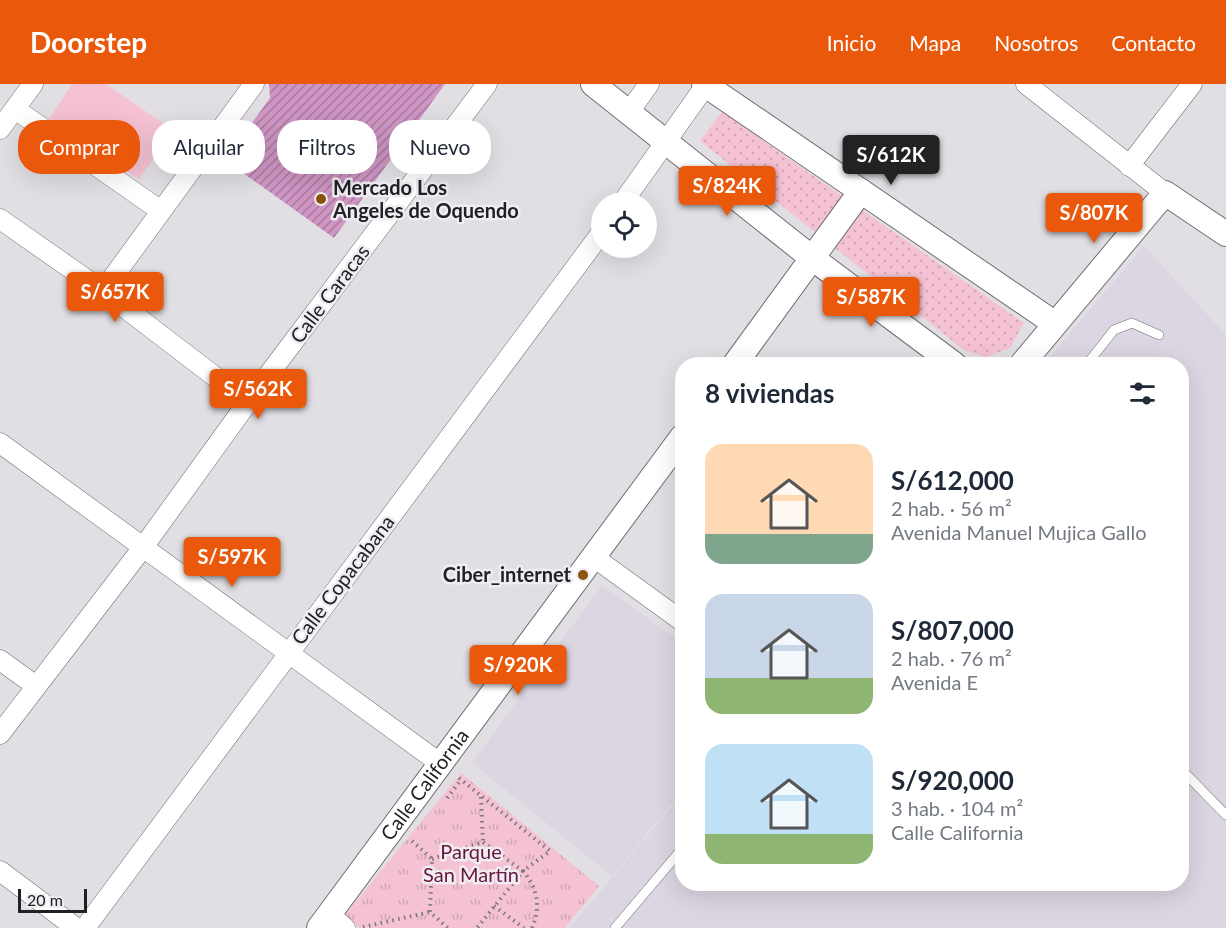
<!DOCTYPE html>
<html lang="es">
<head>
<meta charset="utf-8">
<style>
	:root { --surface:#fff; --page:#f6f6f7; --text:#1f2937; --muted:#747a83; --accent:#ea580c }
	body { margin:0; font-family:Lato,sans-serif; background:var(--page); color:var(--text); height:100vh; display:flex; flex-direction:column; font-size:22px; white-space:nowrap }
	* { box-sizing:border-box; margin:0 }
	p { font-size:20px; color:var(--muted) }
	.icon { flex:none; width:33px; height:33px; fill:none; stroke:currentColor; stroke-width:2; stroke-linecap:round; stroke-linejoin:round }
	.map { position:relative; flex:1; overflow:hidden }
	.side { position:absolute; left:675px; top:273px; width:514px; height:534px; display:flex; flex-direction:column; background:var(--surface); border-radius:24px; box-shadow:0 6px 24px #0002 }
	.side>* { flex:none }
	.hud { position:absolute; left:18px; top:36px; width:567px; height:54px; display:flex; gap:12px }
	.buttons { position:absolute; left:591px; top:108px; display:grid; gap:12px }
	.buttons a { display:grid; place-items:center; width:66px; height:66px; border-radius:50%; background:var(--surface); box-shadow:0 6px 24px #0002; font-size:30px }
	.scale { position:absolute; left:18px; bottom:15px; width:69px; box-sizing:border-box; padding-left:6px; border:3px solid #212022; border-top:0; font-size:16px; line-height:21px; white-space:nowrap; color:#212022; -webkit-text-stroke:4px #efecf2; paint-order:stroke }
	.price { position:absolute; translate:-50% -51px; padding:0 14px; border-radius:6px; background:var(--accent); color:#fff; font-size:20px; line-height:39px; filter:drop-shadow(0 2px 3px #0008) }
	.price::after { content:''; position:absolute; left:50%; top:36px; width:18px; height:14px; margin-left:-9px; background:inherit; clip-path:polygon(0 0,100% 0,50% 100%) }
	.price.current { background:#222; color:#fff }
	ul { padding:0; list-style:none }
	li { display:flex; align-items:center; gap:18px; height:150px; padding:0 30px }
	li span { display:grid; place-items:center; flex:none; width:168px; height:120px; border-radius:18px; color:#555 }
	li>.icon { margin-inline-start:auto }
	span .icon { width:72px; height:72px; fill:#fffc; stroke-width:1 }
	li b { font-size:26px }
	h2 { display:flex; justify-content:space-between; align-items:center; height:72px; padding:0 30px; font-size:26px }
	.tag { padding:0 21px; border-radius:24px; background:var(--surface); box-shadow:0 6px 24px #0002; font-size:21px; line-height:54px }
	.tag.current { background:var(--accent); color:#fff }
	header { display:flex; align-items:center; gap:36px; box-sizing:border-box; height:84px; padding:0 30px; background:var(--accent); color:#fff }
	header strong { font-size:28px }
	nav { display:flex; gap:33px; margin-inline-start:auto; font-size:21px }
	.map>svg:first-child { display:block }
	.built { fill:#dcd5e2 }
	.grass { fill:url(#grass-dots) }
	.park { fill:url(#park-tufts) }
	.pitch { fill:#f5c2d3 }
	.building { fill:url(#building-hatch) }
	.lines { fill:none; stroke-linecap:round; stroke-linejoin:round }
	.service-casing { stroke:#706e72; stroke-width:10 }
	.minor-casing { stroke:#706e72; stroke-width:21 }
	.tertiary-casing { stroke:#706e72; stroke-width:26 }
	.path { stroke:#7a787b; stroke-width:4; stroke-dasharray:1.5 4.5; stroke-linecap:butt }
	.service { stroke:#fff; stroke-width:9 }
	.minor { stroke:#fff; stroke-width:20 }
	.tertiary { stroke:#fff; stroke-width:24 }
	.poi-dot { fill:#8c530a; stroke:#efecf2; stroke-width:2 }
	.labels { text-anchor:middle; stroke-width:5; stroke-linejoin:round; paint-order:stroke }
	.poi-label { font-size:20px; font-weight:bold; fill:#212022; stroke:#efecf2; text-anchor:start }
	.street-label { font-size:20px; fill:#212022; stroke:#efecf2 }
	.park-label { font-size:20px; fill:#69163d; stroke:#efecf2 }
</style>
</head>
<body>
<header>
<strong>Doorstep</strong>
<nav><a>Inicio</a><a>Mapa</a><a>Nosotros</a><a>Contacto</a></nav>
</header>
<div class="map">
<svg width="1226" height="844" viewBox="0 0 1226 844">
	<defs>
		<pattern id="grass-dots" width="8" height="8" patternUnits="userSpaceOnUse" patternTransform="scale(1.5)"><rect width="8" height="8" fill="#f5c2d3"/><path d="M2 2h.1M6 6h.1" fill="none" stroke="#d2a6b5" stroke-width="1.8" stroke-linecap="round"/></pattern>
		<pattern id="park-tufts" width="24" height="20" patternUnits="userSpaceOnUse" patternTransform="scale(1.5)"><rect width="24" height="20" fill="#f5c2d3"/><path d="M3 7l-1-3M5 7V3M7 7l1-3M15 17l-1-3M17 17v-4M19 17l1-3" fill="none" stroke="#d2a6b5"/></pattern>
		<pattern id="building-hatch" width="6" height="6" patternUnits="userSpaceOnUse" patternTransform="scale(1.5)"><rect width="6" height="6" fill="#cf96c4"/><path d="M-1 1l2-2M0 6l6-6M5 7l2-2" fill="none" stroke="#a87a9f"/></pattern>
	</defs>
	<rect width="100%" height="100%" fill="#e2dfe4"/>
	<path class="built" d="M1144,162L1226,251V844H570L682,710V800H1182V280H1044Z
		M602,501L682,559V707L612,792L472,679Z"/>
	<path class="grass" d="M722,28L1024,239L1010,264L986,273L964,266L700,57Z"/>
	<path class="park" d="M461,689L599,802L565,844H359L344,832Z"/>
	<path class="pitch" d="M72,0H106L173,46L139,95L49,35Z"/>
	<path class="building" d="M269,0H445L334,154L225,76L270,14Z"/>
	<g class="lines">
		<g class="service-casing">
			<path id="service" d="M1087,280L1114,246L1132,239L1159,251
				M1182,686L1226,731
				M615,844L682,765"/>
		</g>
		<g class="minor-casing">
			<path id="minor" d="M1026,0L1165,109
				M15,25L161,127
				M629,28L649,0
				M0,45L33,0
				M1129,82L1192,0
				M623,118L706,1
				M0,135L103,207L248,318
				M103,207L254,0
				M0,359L441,680
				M595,474L682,537
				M0,576L36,602
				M0,650L144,462L248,318L487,0
				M0,787L76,844
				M329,830L345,844
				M85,844L602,148"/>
		</g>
		<g class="tertiary-casing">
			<g id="tertiary">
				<path d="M593,0L812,174L954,280"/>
				<path d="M704,0L1054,239"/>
				<path d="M735,280L861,107"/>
				<path d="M1022,280L1165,109L1226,150"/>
				<path id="s1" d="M319,844L682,353"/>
			</g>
		</g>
		<path class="path" d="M459,694L550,767L523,787C538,805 541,823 532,844
			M481,713L483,758
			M447,714L461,696
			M412,757L432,775L430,828L448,844
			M432,775L483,758L523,787L477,844
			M494,822L524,844
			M363,843L430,828"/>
		<use href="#service" class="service"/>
		<use href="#minor" class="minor"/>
		<use href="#tertiary" class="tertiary"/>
	</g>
	<g class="poi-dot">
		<circle cx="321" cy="115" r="6"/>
		<circle cx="583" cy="491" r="6"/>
	</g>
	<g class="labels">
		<g class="poi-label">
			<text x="333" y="111">Mercado Los<tspan x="333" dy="23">Angeles de Oquendo</tspan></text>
			<text x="571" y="498" text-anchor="end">Ciber_internet</text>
		</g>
		<g class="street-label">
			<text transform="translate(330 210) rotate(-53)" y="7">Calle Caracas</text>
			<text transform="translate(343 496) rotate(-53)" y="7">Calle Copacabana</text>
			<text dy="7" stroke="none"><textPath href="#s1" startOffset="178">Calle California</textPath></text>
		</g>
		<g class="park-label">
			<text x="471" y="775">Parque<tspan x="471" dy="23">San Martín</tspan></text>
		</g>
	</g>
</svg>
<div class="buttons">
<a><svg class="icon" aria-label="locate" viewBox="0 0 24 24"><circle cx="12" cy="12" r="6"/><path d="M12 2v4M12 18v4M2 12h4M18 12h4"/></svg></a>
</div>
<div class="scale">20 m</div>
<b class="price current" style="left:891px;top:102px">S/612K</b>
<b class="price" style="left:727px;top:133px">S/824K</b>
<b class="price" style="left:1094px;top:160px">S/807K</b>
<b class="price" style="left:115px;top:239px">S/657K</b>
<b class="price" style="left:871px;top:244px">S/587K</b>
<b class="price" style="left:258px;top:336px">S/562K</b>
<b class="price" style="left:232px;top:504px">S/597K</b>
<b class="price" style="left:518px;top:612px">S/920K</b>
<div class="hud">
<a class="tag current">Comprar</a>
<a class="tag">Alquilar</a>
<a class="tag">Filtros</a>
<a class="tag">Nuevo</a>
</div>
<section class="side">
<h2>8 viviendas<svg class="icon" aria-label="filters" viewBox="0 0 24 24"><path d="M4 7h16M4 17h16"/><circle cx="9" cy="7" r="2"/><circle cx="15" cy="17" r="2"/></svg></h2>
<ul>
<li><span style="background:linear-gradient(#ffd9b3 75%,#7fa58c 0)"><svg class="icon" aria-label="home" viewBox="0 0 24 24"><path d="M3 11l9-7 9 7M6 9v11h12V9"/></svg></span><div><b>S/612,000</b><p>2 hab. · 56 m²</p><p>Avenida Manuel Mujica Gallo</p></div></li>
<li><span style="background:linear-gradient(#c9d6e8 70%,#8fb573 0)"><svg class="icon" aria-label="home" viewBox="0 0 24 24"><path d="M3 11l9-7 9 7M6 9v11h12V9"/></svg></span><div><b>S/807,000</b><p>2 hab. · 76 m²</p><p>Avenida E</p></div></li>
<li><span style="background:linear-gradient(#bfe0f5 75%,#8fb573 0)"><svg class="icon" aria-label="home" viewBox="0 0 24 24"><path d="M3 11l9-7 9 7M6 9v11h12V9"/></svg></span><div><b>S/920,000</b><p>3 hab. · 104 m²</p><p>Calle California</p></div></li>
</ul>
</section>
</div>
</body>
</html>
